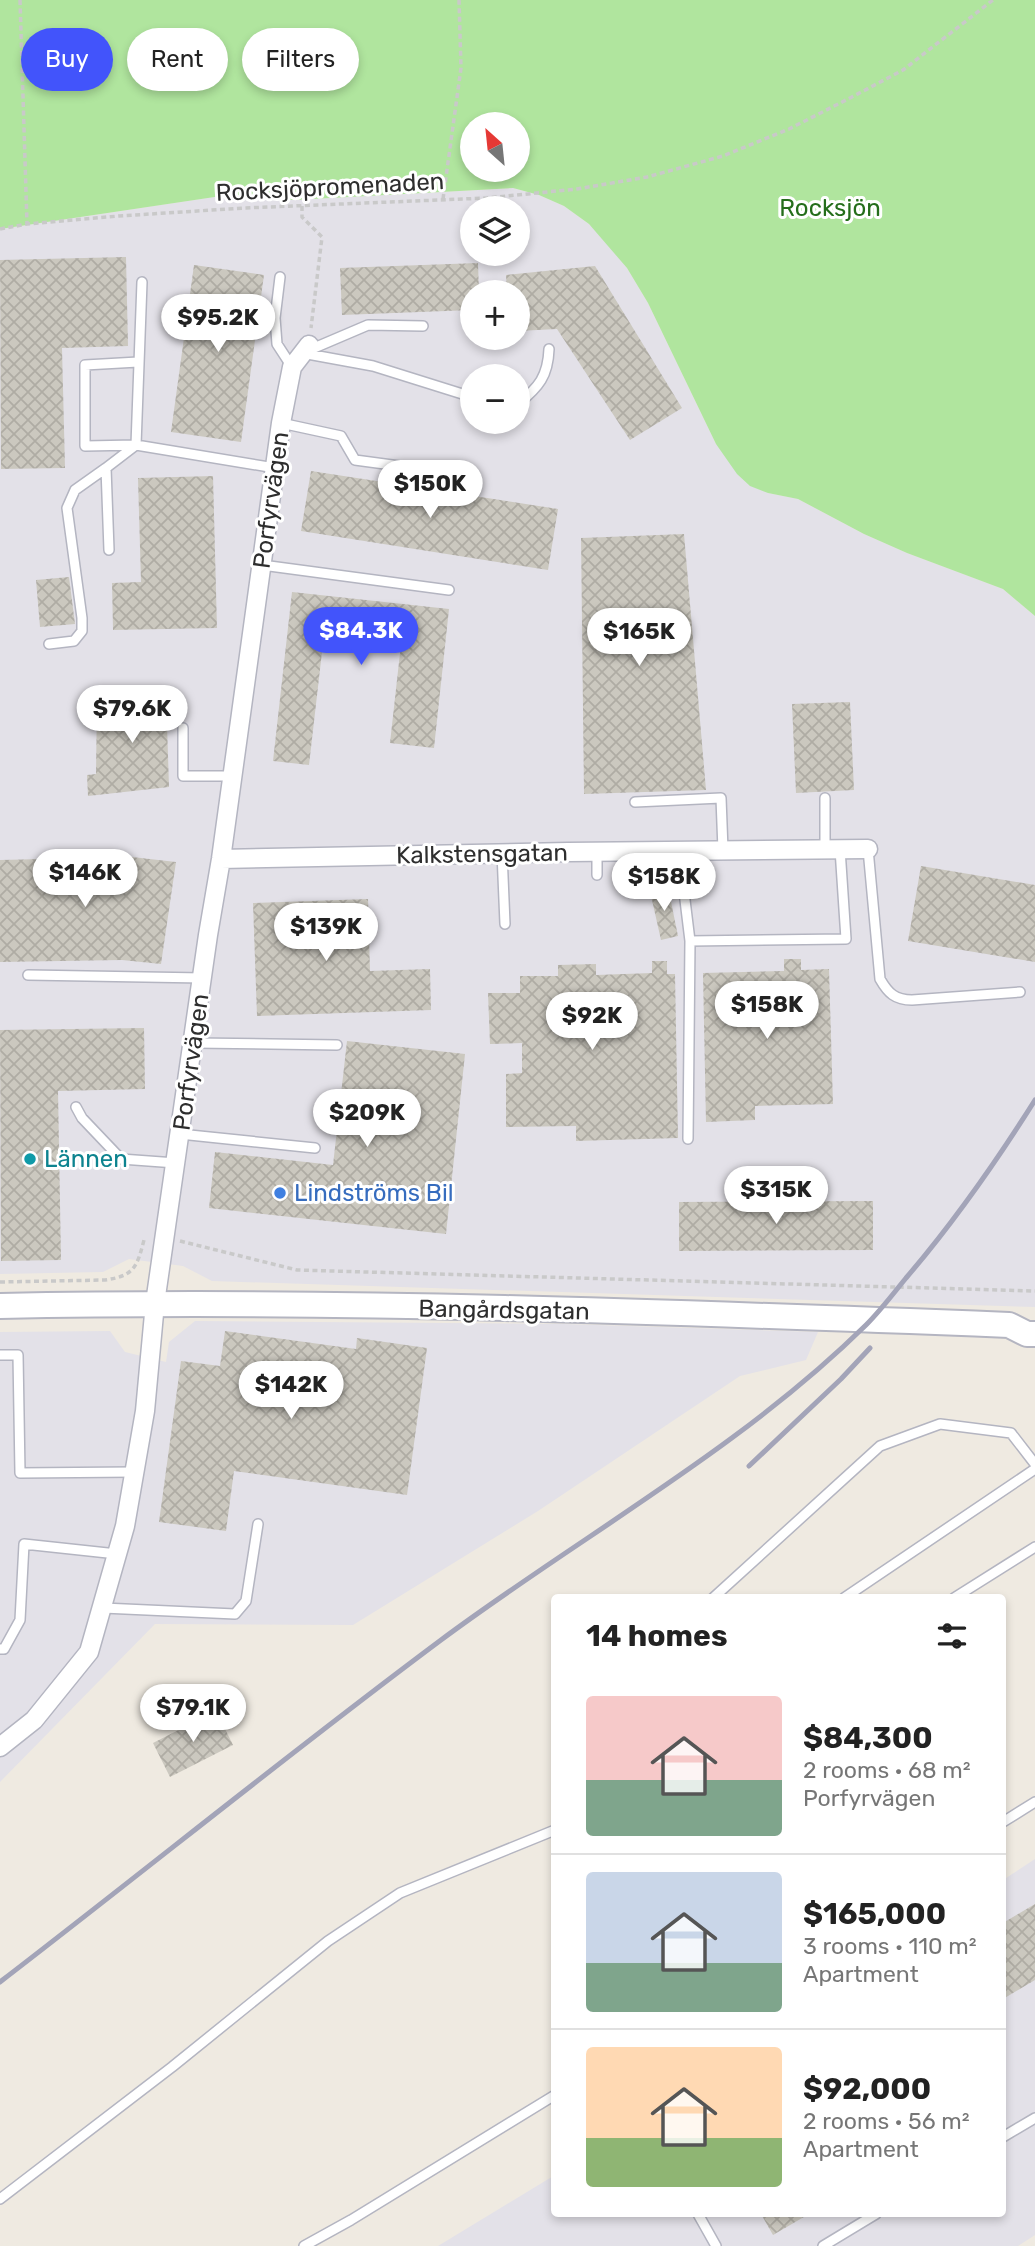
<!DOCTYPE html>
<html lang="en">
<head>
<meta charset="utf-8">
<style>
	:root { --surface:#fff; --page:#f6f6f6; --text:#222; --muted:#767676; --line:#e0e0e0; --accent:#4254fb }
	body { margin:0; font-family:Rubik,sans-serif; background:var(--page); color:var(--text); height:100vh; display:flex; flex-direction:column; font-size:26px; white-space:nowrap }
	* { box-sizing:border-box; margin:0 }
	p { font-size:23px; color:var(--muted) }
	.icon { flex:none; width:38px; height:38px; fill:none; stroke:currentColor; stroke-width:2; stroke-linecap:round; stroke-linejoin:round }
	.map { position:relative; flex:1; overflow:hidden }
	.drawer { position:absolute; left:551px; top:1594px; width:455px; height:623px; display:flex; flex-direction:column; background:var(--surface); border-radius:7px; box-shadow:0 4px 10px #0003 }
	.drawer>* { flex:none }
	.guide { position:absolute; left:21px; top:28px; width:425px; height:63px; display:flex; gap:14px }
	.needle { width:46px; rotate:333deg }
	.buttons { position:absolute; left:460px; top:112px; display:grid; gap:14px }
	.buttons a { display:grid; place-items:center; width:70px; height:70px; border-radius:50%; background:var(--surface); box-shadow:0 4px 10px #0003; font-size:35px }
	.price { position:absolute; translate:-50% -60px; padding:0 16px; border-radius:24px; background:#fff; color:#222; font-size:23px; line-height:46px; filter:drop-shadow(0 2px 4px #0008) }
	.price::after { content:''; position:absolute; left:50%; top:42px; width:21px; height:16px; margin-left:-10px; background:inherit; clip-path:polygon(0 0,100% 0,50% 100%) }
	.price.active { background:var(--accent); color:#fff }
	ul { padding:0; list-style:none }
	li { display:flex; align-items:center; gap:21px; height:175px; padding:0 35px }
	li+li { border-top:2px solid var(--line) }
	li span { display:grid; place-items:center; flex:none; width:196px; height:140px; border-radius:7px; color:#555 }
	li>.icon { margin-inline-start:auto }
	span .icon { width:84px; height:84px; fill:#fffc; stroke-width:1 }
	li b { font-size:30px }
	h2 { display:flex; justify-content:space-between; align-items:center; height:84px; padding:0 35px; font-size:30px }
	.tag { padding:0 24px; border-radius:32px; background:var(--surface); box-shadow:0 4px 10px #0003; font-size:24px; line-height:63px }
	.tag.active { background:var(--accent); color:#fff }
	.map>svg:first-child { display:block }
	.industrial { fill:#e3e1e8; fill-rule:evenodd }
	.park { fill:#b0e59e; fill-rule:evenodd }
	.building { fill:url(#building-cross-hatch) }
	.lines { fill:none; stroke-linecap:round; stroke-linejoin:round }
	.service-casing { stroke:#b4b5c1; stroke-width:12 }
	.minor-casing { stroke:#b4b5c1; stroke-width:21 }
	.secondary-casing { stroke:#b4b5c1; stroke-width:28 }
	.path { stroke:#c9c9c9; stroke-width:3.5; stroke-dasharray:5 3.5; stroke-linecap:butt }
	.service { stroke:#fff; stroke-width:9 }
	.minor { stroke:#fff; stroke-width:18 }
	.secondary { stroke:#fff; stroke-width:24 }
	.rail { stroke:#a3a4b8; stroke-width:5 }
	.culture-dot { fill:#0f9aa8; stroke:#fff; stroke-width:2.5 }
	.shop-dot { fill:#3f7fe0; stroke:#fff; stroke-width:2.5 }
	.labels { text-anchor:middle; stroke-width:6; stroke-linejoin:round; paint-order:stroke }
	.street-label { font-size:24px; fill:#2e2e2e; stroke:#fff }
	.park-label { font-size:24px; fill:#256e1b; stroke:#fff }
	.culture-label { font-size:24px; fill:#0d838f; stroke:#fff; text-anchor:start }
	.shop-label { font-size:24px; fill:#366cbe; stroke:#fff; text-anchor:start }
</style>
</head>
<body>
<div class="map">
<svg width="1035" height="2246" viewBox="0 0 1035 2246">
	<defs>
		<pattern id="building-cross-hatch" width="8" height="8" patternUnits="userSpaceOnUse" patternTransform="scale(1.75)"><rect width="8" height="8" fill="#cbc8bf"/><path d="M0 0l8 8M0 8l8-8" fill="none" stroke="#afaca4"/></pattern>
	</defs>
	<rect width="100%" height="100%" fill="#efeae1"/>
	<path class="industrial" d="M513,188L539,195L564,206L589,224L608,243L627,268L648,303L716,444L768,493L798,499L864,534L907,553L1003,589L1035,616V1307L212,1281L183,1266L129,1259L103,1272L0,1274V229L228,195L293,200ZM472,208H518V254H472ZM472,292H518V338H472ZM472,376H518V422H472Z
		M195,1321L564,1324L818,1332L806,1360L740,1376L538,1511L353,1625L155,1624L0,1782V1332L110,1331L125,1352L166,1362L169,1342Z
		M1035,1859V2235L1018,2246H438L555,2175V2214H1003V1880Z"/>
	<path class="park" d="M0,0H1035V616L1003,589L907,553L864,534L798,499L768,493L750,486L737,474L716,444L648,303L627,268L589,224L564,206L539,195L513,188L293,200L228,195L0,229ZM472,124H518V170H472Z"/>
	<path class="building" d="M126,257L128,346L62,348L65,468L1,469L0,260Z
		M478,263L479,292H472V310L342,315L340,268Z
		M194,265L264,275L241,442L171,432Z
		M595,266L682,408L630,440L557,329L518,331V292H507L506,275Z
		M311,471L558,509L548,570L301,531Z
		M213,476L217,628L113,630L112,583L141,582L138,478Z
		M684,534L706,790L584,794L581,538Z
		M69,577L75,624L40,627L36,580Z
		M292,592L449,609L434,748L390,743L402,635L325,626L309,765L273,761Z
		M97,698H175L174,723L167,724L169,787L88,796L87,775L96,774Z
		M850,702L854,790L796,793L792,704Z
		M132,857L176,862L161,964L122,960L0,962V860Z
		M921,866L1035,885V962L908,941Z
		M668,887L678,936L661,940L650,891Z
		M368,899L370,971L430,969L431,1010L257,1016L253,903Z
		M784,959H801V970L829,969L833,1104L755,1106V1120L706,1122L703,973L784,971Z
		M652,961H667V974H675L678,1138L576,1141V1126L506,1127V1074L522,1073V1043L490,1044L488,993H520V976H558V965L596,964V975L652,973Z
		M144,1028L145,1089L58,1091L61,1260L1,1261L0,1030Z
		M347,1041L465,1054L446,1234L209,1208L215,1152L333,1165Z
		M873,1201V1250L679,1251V1202Z
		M225,1331L356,1349L357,1338L427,1348L407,1495L234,1471L226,1531L159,1522L181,1361L220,1366Z
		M216,1711L233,1745L170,1777L153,1743Z
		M1035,1904V1980L1003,1999V1923Z
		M761,2214H809L773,2235Z"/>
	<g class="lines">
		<g class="service-casing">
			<path id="service" d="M280,277L275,318L277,344L292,367
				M142,282L136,445L275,468
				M307,351L368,325L423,326
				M302,353L373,366L472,397
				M518,404C539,387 548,376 549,349
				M281,423L341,436L355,460L422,469
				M136,445L85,446V365L138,362
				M109,550L106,468L136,445
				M262,565L449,590
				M49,644L74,641L82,631V618L67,508L75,490L106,468
				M183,728V776H233
				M825,798V850
				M635,802L721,798L723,850
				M868,849L880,979C888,993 895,1000 912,1000L1020,992
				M679,851L690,941L688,1139
				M597,852V875
				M502,853L505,924
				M690,941L846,939L840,849
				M28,975L203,978
				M194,1043L337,1045
				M76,1107L82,1118L121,1159L176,1163
				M180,1134L315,1148
				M0,1355H18L20,1473L134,1472
				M713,1598L880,1446L940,1424L1011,1433L1035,1464
				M844,1598L1035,1469
				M954,1598L1035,1547
				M103,1608L235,1614L246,1601L258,1524
				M0,1649H4L20,1620L24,1544L117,1554
				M1003,1822L1035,1802
				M1003,2137L1035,2118
				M0,2199L172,2067L328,1941L400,1893L555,1830
				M698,2214L716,2246
				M304,2246L351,2220L555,2095
				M823,2246L876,2214"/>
		</g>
		<g class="minor-casing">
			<path id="minor" d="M221,859L568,852L868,849
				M0,1747L34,1720L89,1652L125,1526L145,1411L155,1303L208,935L221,859L281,423L292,367L309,345"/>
		</g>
		<g class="secondary-casing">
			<path id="secondary" d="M0,1306C336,1299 673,1312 1009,1325L1027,1334H1035"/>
		</g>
		<path class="path" d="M20,0L27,224
			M443,199L461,68L459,0
			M302,206V217L322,237L311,328
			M0,229L27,224L119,216L244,208L487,198L577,189L647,177L723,156L789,129L850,98L903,70L993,0
			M180,1241L297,1270L1035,1291
			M0,1282L105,1280C134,1276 137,1267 144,1240"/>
		<use href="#service" class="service"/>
		<use href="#minor" class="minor"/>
		<use href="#secondary" class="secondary"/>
		<path class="rail" d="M749,1466L841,1379L870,1348
			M0,1982C147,1869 292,1751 441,1640C582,1535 739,1450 866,1325C880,1311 893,1294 906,1278C954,1222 996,1162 1035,1100"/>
	</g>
	<circle class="culture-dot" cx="30" cy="1159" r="7"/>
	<circle class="shop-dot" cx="280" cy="1193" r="7"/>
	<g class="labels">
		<g class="street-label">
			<text transform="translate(330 187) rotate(-3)" y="8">Rocksjöpromenaden</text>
			<text transform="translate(271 500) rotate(-82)" y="8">Porfyrvägen</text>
			<text transform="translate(482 854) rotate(-1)" y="8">Kalkstensgatan</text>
			<text transform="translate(191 1062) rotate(-82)" y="8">Porfyrvägen</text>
			<text transform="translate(504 1310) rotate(1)" y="8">Bangårdsgatan</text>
		</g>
		<g class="park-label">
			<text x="830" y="216">Rocksjön</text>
		</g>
		<g class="culture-label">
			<text x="44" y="1167">Lännen</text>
		</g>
		<g class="shop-label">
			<text x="294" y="1201">Lindströms Bil</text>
		</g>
	</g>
</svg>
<div class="buttons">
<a><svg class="needle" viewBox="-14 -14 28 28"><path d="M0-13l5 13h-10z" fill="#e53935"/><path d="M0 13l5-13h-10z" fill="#767676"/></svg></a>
<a><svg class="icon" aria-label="layers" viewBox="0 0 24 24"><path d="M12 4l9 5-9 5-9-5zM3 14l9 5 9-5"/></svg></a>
<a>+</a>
<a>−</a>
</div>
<b class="price" style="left:218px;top:354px">$95.2K</b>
<b class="price" style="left:430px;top:520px">$150K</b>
<b class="price active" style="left:361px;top:667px">$84.3K</b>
<b class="price" style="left:639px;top:668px">$165K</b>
<b class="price" style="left:132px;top:745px">$79.6K</b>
<b class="price" style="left:85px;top:909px">$146K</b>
<b class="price" style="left:664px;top:913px">$158K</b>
<b class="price" style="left:326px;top:963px">$139K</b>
<b class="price" style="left:767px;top:1041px">$158K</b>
<b class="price" style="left:592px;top:1052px">$92K</b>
<b class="price" style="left:367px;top:1149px">$209K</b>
<b class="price" style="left:776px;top:1226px">$315K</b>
<b class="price" style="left:291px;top:1421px">$142K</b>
<b class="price" style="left:193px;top:1744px">$79.1K</b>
<div class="guide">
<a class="tag active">Buy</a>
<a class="tag">Rent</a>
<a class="tag">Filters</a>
</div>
<section class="drawer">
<h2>14 homes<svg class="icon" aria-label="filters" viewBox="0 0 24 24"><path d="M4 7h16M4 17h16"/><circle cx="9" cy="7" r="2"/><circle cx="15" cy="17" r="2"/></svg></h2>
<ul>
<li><span style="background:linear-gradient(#f6c9c9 60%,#7fa58c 0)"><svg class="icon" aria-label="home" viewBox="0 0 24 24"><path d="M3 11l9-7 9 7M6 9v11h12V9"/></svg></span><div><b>$84,300</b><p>2 rooms · 68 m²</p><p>Porfyrvägen</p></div></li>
<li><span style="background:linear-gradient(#c9d6e8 65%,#7fa58c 0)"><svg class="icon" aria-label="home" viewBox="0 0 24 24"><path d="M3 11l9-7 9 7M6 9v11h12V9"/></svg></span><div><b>$165,000</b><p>3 rooms · 110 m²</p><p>Apartment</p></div></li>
<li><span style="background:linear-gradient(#ffd9b3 65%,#8fb573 0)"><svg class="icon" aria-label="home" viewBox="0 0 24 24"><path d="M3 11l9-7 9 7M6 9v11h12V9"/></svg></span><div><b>$92,000</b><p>2 rooms · 56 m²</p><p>Apartment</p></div></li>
</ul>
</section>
</div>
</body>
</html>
